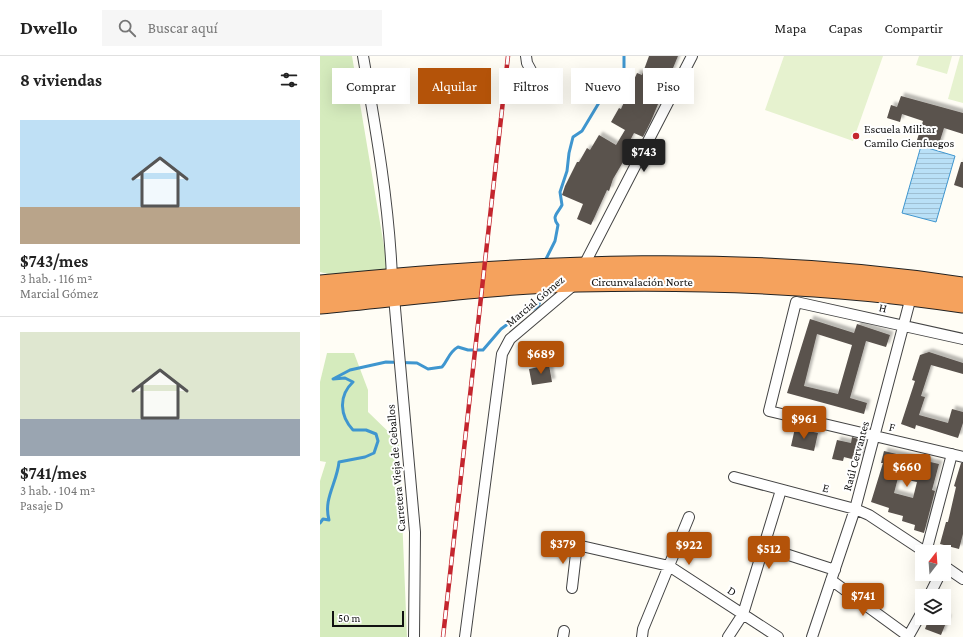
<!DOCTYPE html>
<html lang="es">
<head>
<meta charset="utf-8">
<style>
	:root { --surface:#fff; --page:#f6f6f6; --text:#222; --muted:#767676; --line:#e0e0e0; --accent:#b45309 }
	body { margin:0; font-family:"Crimson Pro",serif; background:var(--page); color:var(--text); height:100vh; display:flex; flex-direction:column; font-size:15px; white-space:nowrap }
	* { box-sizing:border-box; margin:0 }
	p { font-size:13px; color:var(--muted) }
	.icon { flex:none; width:22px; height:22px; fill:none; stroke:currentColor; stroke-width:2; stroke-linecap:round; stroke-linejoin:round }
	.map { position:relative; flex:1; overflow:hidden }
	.drawer { display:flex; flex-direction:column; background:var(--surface); width:320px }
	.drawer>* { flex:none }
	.hud { position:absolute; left:12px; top:12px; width:380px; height:36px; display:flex; gap:8px }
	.needle { width:26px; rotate:17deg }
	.controls { position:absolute; left:595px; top:489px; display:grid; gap:8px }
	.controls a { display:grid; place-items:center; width:36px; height:36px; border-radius:0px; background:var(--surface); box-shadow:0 4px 16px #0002; font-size:20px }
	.scale { position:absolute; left:12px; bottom:10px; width:72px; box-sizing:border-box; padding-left:4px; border:2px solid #111; border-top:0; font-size:11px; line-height:14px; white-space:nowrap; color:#111; -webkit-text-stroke:3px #fff; paint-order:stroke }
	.price { position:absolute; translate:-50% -34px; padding:0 9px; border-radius:4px; background:var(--accent); color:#fff; font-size:13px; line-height:26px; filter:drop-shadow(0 1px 2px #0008) }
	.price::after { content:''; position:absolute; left:50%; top:24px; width:12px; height:9px; margin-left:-6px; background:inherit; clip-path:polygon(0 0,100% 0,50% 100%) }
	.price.selected { background:#222; color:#fff }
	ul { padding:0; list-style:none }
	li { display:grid; align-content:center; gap:8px; height:212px; padding:0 20px }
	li+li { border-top:1px solid var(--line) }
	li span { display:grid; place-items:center; height:124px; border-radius:0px; color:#555 }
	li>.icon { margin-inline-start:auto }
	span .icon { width:72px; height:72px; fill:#fffc; stroke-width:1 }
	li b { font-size:17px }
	h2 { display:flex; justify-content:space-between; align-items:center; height:48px; padding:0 20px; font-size:17px }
	.pill { padding:0 14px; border-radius:0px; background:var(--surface); box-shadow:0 4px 16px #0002; font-size:14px; line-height:36px }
	.pill.selected { background:var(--accent); color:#fff }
	header { display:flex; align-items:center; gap:24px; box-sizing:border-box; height:56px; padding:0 20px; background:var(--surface); border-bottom:1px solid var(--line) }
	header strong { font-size:19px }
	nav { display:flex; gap:22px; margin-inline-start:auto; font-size:14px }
	.search { width:280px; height:36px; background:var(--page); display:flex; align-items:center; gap:10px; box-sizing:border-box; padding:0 14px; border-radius:0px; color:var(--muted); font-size:15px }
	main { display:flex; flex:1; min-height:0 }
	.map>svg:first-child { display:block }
	.grass { fill:#d5ebbd }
	.pitch { fill:#e6f2cf }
	.water { fill:url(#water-rules); stroke:#3f96cf }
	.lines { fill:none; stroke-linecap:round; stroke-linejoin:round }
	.stream { stroke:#3f96cf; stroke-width:3 }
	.building { fill:#5a524d; fill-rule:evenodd; filter:url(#shadow) }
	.street-casing { stroke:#444; stroke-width:12 }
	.highway-casing { stroke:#222; stroke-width:21 }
	.street { stroke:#fff; stroke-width:10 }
	.highway { stroke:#f5a25d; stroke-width:19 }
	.rail-casing { stroke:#c4262e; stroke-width:4.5 }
	.rail { stroke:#fff; stroke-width:3; stroke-dasharray:9; stroke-linecap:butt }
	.poi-dot { fill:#c4262e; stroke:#fff; stroke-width:1.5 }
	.labels { text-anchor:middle; stroke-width:4; stroke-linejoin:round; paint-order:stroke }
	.poi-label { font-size:12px; fill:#111; stroke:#fff; text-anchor:start }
	.street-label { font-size:12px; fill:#111; stroke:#fff }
</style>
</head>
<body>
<header>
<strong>Dwello</strong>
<div class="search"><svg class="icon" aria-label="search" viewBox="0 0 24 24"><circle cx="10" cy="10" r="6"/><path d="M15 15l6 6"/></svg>Buscar aquí</div>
<nav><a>Mapa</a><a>Capas</a><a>Compartir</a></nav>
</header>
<main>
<section class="drawer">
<h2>8 viviendas<svg class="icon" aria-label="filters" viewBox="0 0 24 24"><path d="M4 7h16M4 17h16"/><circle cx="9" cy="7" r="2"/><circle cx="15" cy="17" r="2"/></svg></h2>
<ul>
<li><span style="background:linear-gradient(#bfe0f5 70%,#b9a48a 0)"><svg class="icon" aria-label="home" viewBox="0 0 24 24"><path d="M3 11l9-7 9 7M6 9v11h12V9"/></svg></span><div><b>$743/mes</b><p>3 hab. · 116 m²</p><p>Marcial Gómez</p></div></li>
<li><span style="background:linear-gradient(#dfe7d0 70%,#9aa5b1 0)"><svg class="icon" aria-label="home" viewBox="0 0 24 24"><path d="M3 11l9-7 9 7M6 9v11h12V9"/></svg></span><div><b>$741/mes</b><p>3 hab. · 104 m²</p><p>Pasaje D</p></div></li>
</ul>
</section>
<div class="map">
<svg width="643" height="581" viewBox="0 0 643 581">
	<defs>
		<pattern id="water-rules" width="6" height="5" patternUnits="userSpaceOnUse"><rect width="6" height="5" fill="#b9e0f7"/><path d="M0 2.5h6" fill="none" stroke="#9ebfd3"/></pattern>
		<filter id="shadow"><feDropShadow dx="3.5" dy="-3.5" stdDeviation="1" flood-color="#0004"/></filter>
	</defs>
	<rect width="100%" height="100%" fill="#fffdf5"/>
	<path class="grass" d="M0,0H32L68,214L8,218L0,216Z
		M7,297H34L48,334V356L79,386L87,581H0V425L6,406L0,405V326Z"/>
	<path class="pitch" d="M464,0H563L533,85L445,54Z
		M599,0H632L627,18L596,9Z
		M640,0H643V47L628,43Z"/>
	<path class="water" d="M601,90L635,100L616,166L582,157Z"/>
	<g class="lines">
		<path class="stream" d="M225,205L235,185L238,169C231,160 238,157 242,149L240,136L247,115L249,97L253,81L262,75L280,45L302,21L304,16V0
			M0,467L3,463L9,464C3,443 17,427 19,406L45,401L54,397L58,385L56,378L46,374H33C20,360 18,340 33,326L25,322L13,323L30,314L66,306L97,307L108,313L122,311C128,304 129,296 138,291L148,294H163L181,273L204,256L218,251L220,245"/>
	</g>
	<path class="building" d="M329,0H358L331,65L323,81L314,77L305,94L309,96L293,123L289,135L287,134L271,169L257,163L263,148L242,139L245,130L257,106H259L267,92L270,94L279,79L296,89L305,74L291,66L299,52L301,53L317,17L322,19Z
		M581,40L643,57V78L624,72L618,91L597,84L603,65L582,58L580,66L567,62L571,49L577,51Z
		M641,106H643V132L634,129Z
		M490,263L534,277L537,268L570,279L566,291L546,285L530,342L547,347L544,358L467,337ZM497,278L532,289L518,338L484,330Z
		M609,296L643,307V318L611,309L601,340L605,341L599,359L628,367L632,353L643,356V367L638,382L596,369L595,373L581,368L595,325L592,324L600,299Z
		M229,309L232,326L212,329L209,313Z
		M475,372L498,377L494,395L471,390Z
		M532,381L544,385L539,405L524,401L523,405L512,403L517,384L531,387Z
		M564,395L619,408L612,434L615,435L604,477L594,474L595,469L582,465L583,460L568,456L569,452L551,446L563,407H561ZM578,422L597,426L593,442L574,437Z
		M641,407H643V478L639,493L620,488L626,466H628L636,431L634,430Z
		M609,562H628L621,579L605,573Z"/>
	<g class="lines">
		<g class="street-casing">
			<path id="street" d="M43,0C56,74 69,147 72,222
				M206,0L207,7L219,29
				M262,213L372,0
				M74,241L95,476L94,581
				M643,283L476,246L449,355L643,401
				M414,421L535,453L549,459L605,496
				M444,491L515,514
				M606,496L632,398
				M624,510L643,523
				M511,524L588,580
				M252,532L257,489L349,510L458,581
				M609,540L620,518
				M145,581L182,298L190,283L255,228
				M243,581L244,575
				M322,581L323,573L369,461
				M408,581L423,558L461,434
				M492,581L535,453L592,237
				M588,581L602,556"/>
		</g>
		<g class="highway-casing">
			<path id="highway" d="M0,229C214,208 430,198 643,231
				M0,248C85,240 173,228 258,226C387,223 516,228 643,247"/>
		</g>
		<use href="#street" class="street"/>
		<use href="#highway" class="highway"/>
		<g class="rail-casing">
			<path id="rail" d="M123,581L188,0"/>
		</g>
		<use href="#rail" class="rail"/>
	</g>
	<circle class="poi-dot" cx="536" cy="80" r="4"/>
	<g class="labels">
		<g class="poi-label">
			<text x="544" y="77">Escuela Militar<tspan x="544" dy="14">Camilo Cienfuegos</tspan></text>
		</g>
		<g class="street-label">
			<text x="322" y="230">Circunvalación Norte</text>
			<text transform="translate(215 245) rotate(-40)" y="4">Marcial Gómez</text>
			<text transform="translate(563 252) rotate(12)" y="4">H</text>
			<text transform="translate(572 371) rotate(13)" y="4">F</text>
			<text transform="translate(536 400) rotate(-75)" y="4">Raúl Cervantes</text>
			<text transform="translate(76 412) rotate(-95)" y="4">Carretera Vieja de Ceballos</text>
			<text transform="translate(506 432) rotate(15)" y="4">E</text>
			<text transform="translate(412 535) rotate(33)" y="4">D</text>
		</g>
	</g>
</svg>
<div class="controls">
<a><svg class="needle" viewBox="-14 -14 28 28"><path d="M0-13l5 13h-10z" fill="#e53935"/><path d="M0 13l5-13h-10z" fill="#767676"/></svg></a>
<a><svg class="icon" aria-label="layers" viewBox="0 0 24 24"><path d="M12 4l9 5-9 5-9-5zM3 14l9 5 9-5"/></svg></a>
</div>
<div class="scale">50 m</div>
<b class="price selected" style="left:324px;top:117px">$743</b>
<b class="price" style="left:221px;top:319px">$689</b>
<b class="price" style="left:484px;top:384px">$961</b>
<b class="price" style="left:587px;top:432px">$660</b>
<b class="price" style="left:243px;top:509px">$379</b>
<b class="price" style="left:369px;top:510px">$922</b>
<b class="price" style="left:449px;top:514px">$512</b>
<b class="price" style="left:543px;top:561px">$741</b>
<div class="hud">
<a class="pill">Comprar</a>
<a class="pill selected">Alquilar</a>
<a class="pill">Filtros</a>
<a class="pill">Nuevo</a>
<a class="pill">Piso</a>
</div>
</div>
</main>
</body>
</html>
